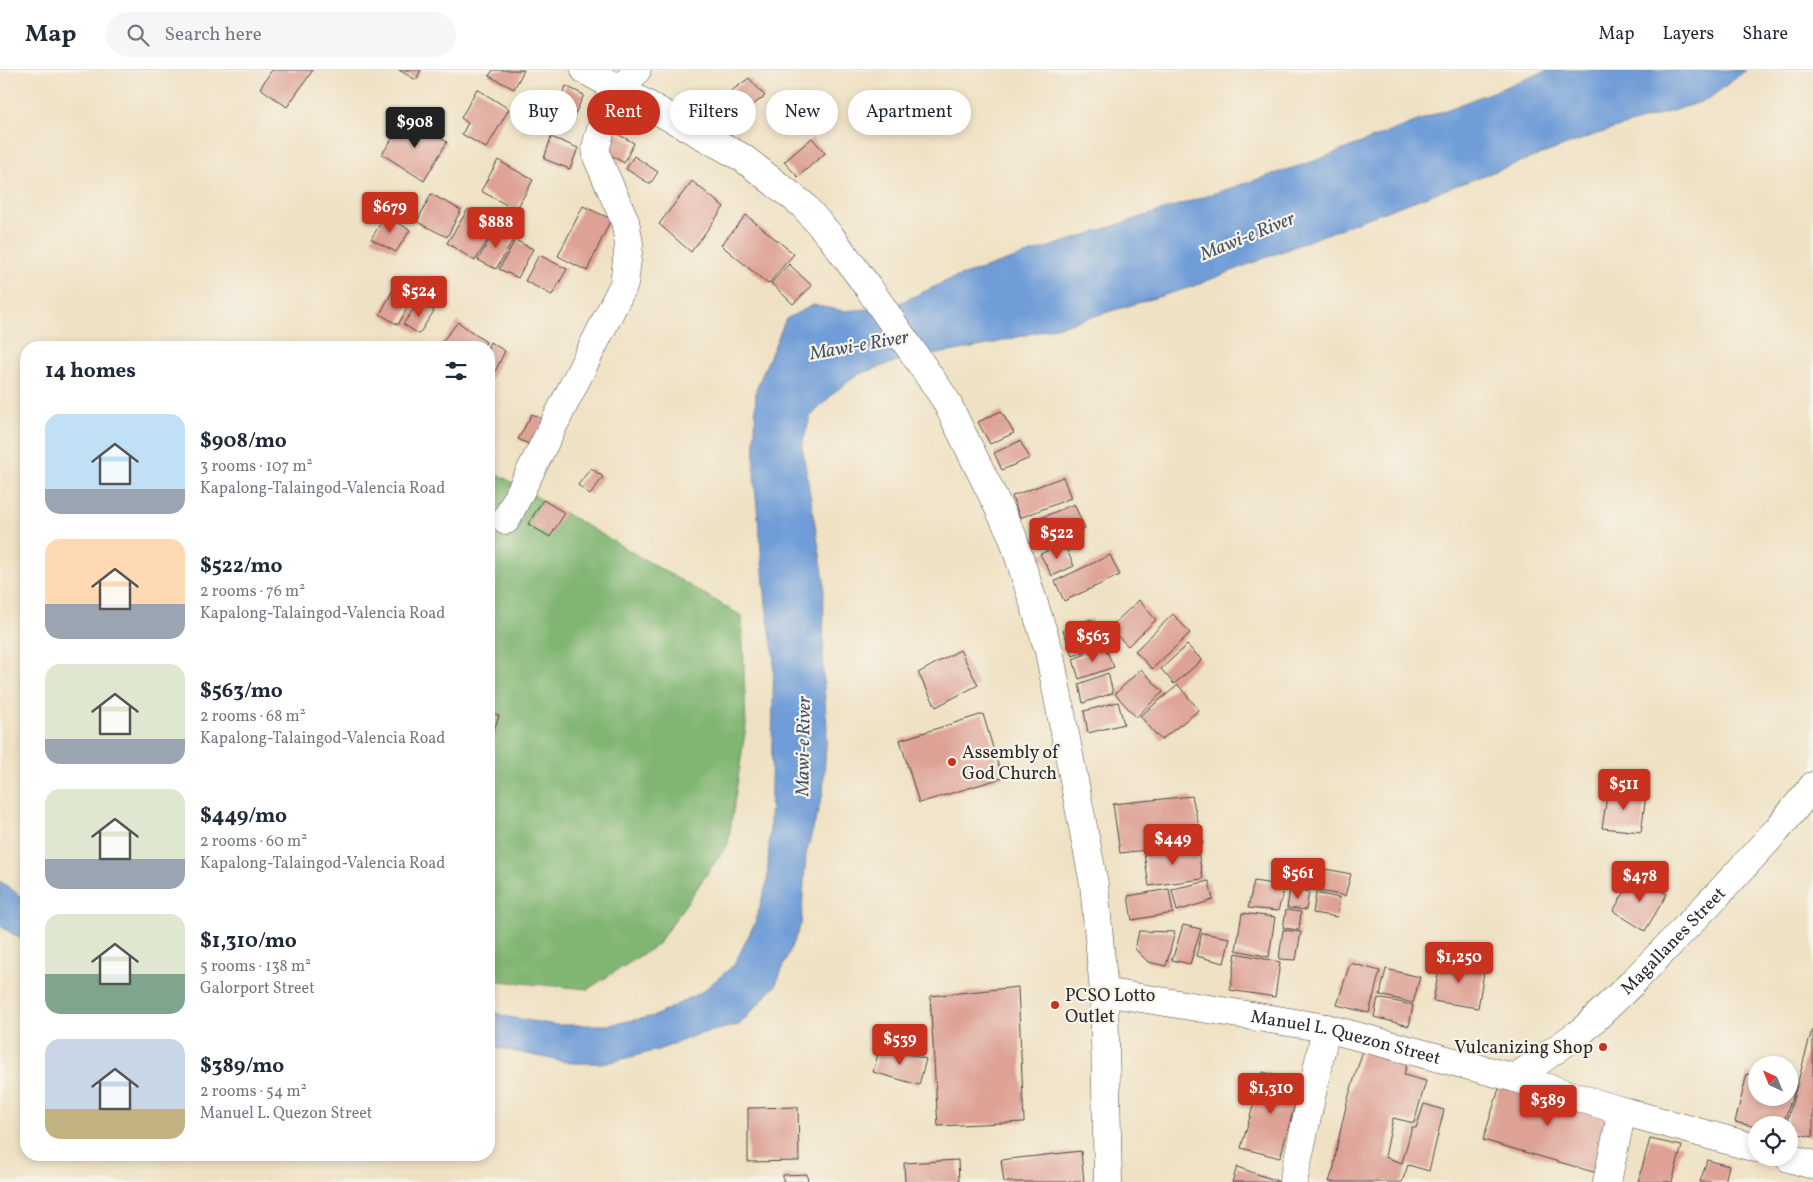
<!DOCTYPE html>
<html lang="en">
<head>
<meta charset="utf-8">
<style>
	:root { --surface:#fff; --page:#f6f6f7; --text:#1f2937; --muted:#747a83; --line:#e0e1e3; --accent:#c8321e }
	body { margin:0; font-family:Vollkorn,serif; background:var(--page); color:var(--text); height:100vh; display:flex; flex-direction:column; font-size:19px; white-space:nowrap }
	* { box-sizing:border-box; margin:0 }
	p { font-size:16px; color:var(--muted) }
	.icon { flex:none; width:28px; height:28px; fill:none; stroke:currentColor; stroke-width:2; stroke-linecap:round; stroke-linejoin:round }
	.map { position:relative; flex:1; overflow:hidden }
	.panel { position:absolute; left:20px; top:271px; width:475px; height:820px; display:flex; flex-direction:column; background:var(--surface); border-radius:20px; box-shadow:0 2px 8px #0003 }
	.panel>* { flex:none }
	.banner { position:absolute; left:510px; top:20px; width:475px; height:45px; display:flex; gap:10px }
	.needle { width:32px; rotate:317deg }
	.controls { position:absolute; left:1748px; top:986px; display:grid; gap:10px }
	.controls a { display:grid; place-items:center; width:50px; height:50px; border-radius:50%; background:var(--surface); box-shadow:0 2px 8px #0003; font-size:25px }
	.price { position:absolute; translate:-50% -42px; padding:0 11px; border-radius:5px; background:var(--accent); color:#fff; font-size:16px; line-height:32px; filter:drop-shadow(0 1px 2px #0008) }
	.price::after { content:''; position:absolute; left:50%; top:30px; width:15px; height:11px; margin-left:-8px; background:inherit; clip-path:polygon(0 0,100% 0,50% 100%) }
	.price.selected { background:#222; color:#fff }
	ul { padding:0; list-style:none }
	li { display:flex; align-items:center; gap:15px; height:125px; padding:0 25px }
	li span { display:grid; place-items:center; flex:none; width:140px; height:100px; border-radius:15px; color:#555 }
	li>.icon { margin-inline-start:auto }
	span .icon { width:60px; height:60px; fill:#fffc; stroke-width:1 }
	li b { font-size:21px }
	h2 { display:flex; justify-content:space-between; align-items:center; height:60px; padding:0 25px; font-size:21px }
	.chip { padding:0 18px; border-radius:22px; background:var(--surface); box-shadow:0 2px 8px #0003; font-size:18px; line-height:45px }
	.chip.selected { background:var(--accent); color:#fff }
	header { display:flex; align-items:center; gap:30px; box-sizing:border-box; height:70px; padding:0 25px; background:var(--surface); border-bottom:1px solid var(--line) }
	header strong { font-size:24px }
	nav { display:flex; gap:28px; margin-inline-start:auto; font-size:18px }
	.search { width:350px; height:45px; background:var(--page); display:flex; align-items:center; gap:12px; box-sizing:border-box; padding:0 18px; border-radius:28px; color:var(--muted); font-size:19px }
	.map>svg:first-child { display:block }
	.forest { fill:#81b672; stroke:#56704e }
	.water { fill:#6f9dd7; stroke:#4d6481 }
	.building { fill:#dea195 }
	.lines { fill:none; stroke-linecap:round; stroke-linejoin:round }
	.minor-casing { stroke:#484642; stroke-width:29 }
	.highway-casing { stroke:#484642; stroke-width:29 }
	.minor { stroke:#fff; stroke-width:28 }
	.highway { stroke:#fff; stroke-width:28 }
	.poi-dot { fill:#c8321e; stroke:#f7f3e8; stroke-width:2 }
	.labels { text-anchor:middle; stroke-width:4.5; stroke-linejoin:round; paint-order:stroke }
	.poi-label { font-size:18px; fill:#2b2b2b; stroke:#f7f3e8; text-anchor:start }
	.street-label { font-size:18px; fill:#2b2b2b; stroke:#f7f3e8 }
	.water-label { font-size:19px; font-style:italic; fill:#435367; stroke:#f7f3e8 }
</style>
</head>
<body>
<header>
<strong>Map</strong>
<div class="search"><svg class="icon" aria-label="search" viewBox="0 0 24 24"><circle cx="10" cy="10" r="6"/><path d="M15 15l6 6"/></svg>Search here</div>
<nav><a>Map</a><a>Layers</a><a>Share</a></nav>
</header>
<div class="map">
<svg width="1813" height="1112" viewBox="0 0 1813 1112">
	<rect width="100%" height="100%" fill="#f7f3e8"/>
	<filter id="ink" filterUnits="userSpaceOnUse"><feTurbulence type="fractalNoise" baseFrequency=".02" numOctaves="2"/><feDisplacementMap in="SourceGraphic" scale="10" xChannelSelector="R" yChannelSelector="G"/><feConvolveMatrix kernelMatrix="1 2 1 2 8 2 1 2 1" color-interpolation-filters="sRGB"/></filter>
	<filter id="wash" filterUnits="userSpaceOnUse"><feTurbulence type="fractalNoise" baseFrequency=".0096" numOctaves="4" result="noise"/><feDisplacementMap in="SourceGraphic" scale="20" xChannelSelector="R" yChannelSelector="G"/><feGaussianBlur stdDeviation="1.12" result="paint"/><feColorMatrix in="noise" values="0 0 0 0 0 0 0 0 0 0 0 0 0 0 0 0 0 1.4 0 .05"/><feComposite in="paint" operator="in"/></filter>
	<g filter="url(#wash)">
		<rect width="100%" height="100%" fill="#efe1c3"/>
		<path class="forest" d="M489,399L742,546L746,656L728,774L657,875L588,919L489,910Z"/>
		<path class="water" d="M1549,0H1746L1707,30L1594,65L1362,150L1191,217L1078,251L1037,262L983,276L897,291L857,305L836,321L810,347L802,376L824,509L823,603L827,658L823,723L806,784L801,854L775,916L739,955L699,964L658,980L607,993H571L489,976V941L508,947L556,955H608L655,946L703,921L734,895L755,853L767,812L770,760L774,587L766,534L754,405L756,319L786,249L813,235L844,241L891,237L951,209L1317,90Z
			M0,811L26,830V872L0,856Z"/>
		<g id="blocks">
			<path class="building" d="M272,0H313L287,37L260,18Z
				M399,0H421L416,10Z
				M493,0H524L514,19L489,6Z
				M749,8L765,26L733,50L719,30Z
				M566,16L584,25L568,58L551,50Z
				M477,19L509,39L493,67L486,78L462,64L468,53L461,48Z
				M407,47L447,72L424,111L382,84Z
				M612,61L634,73L624,93L601,79Z
				M551,67L578,78L570,99L544,89Z
				M812,68L825,83L798,107L784,92Z
				M634,86L658,102L650,114L626,99Z
				M498,90L533,110L516,140L481,121Z
				M692,111L724,137L691,182L659,154Z
				M431,124L461,140L447,167L417,152Z
				M583,136L611,149L587,201L558,186Z
				M468,139L496,156L475,191L447,173Z
				M746,145L794,184L768,214L721,175Z
				M385,146L410,160L396,182L371,169Z
				M496,158L514,168L496,199L478,190Z
				M515,170L533,179L518,208L499,199Z
				M539,185L567,199L552,225L525,211Z
				M789,194L812,216L793,234L771,213Z
				M394,218L412,229L398,255L380,244Z
				M419,232L434,241L419,264L403,254Z
				M458,252L486,272L482,278H447L441,273Z
				M490,272L505,281L489,314V278H487Z
				M1001,341L1014,363L990,374L978,352Z
				M532,344L548,352L535,377L518,369Z
				M1020,371L1030,388L1002,400L994,383Z
				M591,398L603,407L590,425L578,415Z
				M1063,407L1071,428L1020,448L1012,426Z
				M543,430L565,443L550,467L528,454Z
				M1074,434L1085,458L1049,474L1038,449Z
				M1064,474L1074,496L1052,506L1040,484Z
				M1110,485L1120,505L1064,531L1055,511Z
				M1139,530L1156,550L1128,576L1109,558Z
				M1173,544L1190,563L1152,599L1135,581Z
				M1091,549L1101,575L1073,586L1063,560Z
				M1187,575L1202,590L1174,614L1161,599Z
				M1105,577L1114,597L1079,609L1073,589Z
				M960,580L978,615L936,637L918,603Z
				M1141,599L1163,622L1136,647L1115,624Z
				M1108,603L1113,623L1083,633L1079,614Z
				M1178,615L1199,640L1161,670L1140,646Z
				M1118,632L1124,654L1088,663L1084,641Z
				M489,641L499,646L489,672Z
				M983,644L1002,708L919,733L900,670Z
				M1608,720L1646,725L1641,762L1602,758Z
				M1192,726L1203,774L1120,783L1113,734Z
				M1197,776L1203,809L1149,816L1144,783Z
				M1321,798L1351,804L1345,826L1315,820Z
				M1635,805L1667,824L1645,861L1613,841Z
				M1209,811L1213,830L1177,841L1172,819Z
				M1254,811L1285,816L1278,841L1248,838Z
				M1169,819L1173,843L1132,850L1128,826Z
				M1290,819L1309,822L1306,840L1287,838Z
				M1316,823L1340,828L1337,847L1313,843Z
				M1286,840L1301,842L1299,860L1283,858Z
				M1242,843L1275,847L1269,887L1236,880Z
				M1183,855L1201,859L1190,894L1172,890Z
				M1283,860L1301,862L1296,890L1279,889Z
				M1139,861L1175,862L1166,896L1148,892L1135,879Z
				M1202,863L1230,868L1224,893L1196,886Z
				M1236,883L1280,892L1275,927L1230,920Z
				M1441,889L1485,896L1478,938L1433,931Z
				M1350,893L1380,901L1369,943L1337,935Z
				M1386,899L1420,907L1413,933L1380,925Z
				M1018,917L1024,1052L938,1056L930,926Z
				M1378,928L1413,935L1409,956L1374,947Z
				M1812,960H1813V1067L1789,1062V1055H1786Z
				M880,977L926,989L919,1015L873,1002Z
				M1364,977L1408,990L1404,1005L1426,1011L1414,1053L1393,1048L1385,1087L1402,1093L1412,1057L1416,1058L1424,1034L1444,1040L1429,1101L1408,1095L1402,1112H1329L1334,1097L1337,1076L1347,1032Z
				M1263,1002L1301,1013L1280,1088L1241,1078Z
				M1747,1004L1756,1006V1028H1789V1014L1796,1015L1783,1055H1756V1057L1735,1052Z
				M1501,1012L1612,1044L1597,1103L1483,1070Z
				M798,1037L799,1091L748,1092V1038Z
				M1650,1069L1682,1076L1672,1112H1638Z
				M1081,1081L1084,1112H1004L1001,1090Z
				M958,1090L959,1112H905L904,1093Z
				M1707,1090L1729,1096L1725,1112H1700Z
				M1237,1097L1280,1112H1232Z
				M807,1104L808,1112H783V1105Z"/>
		</g>
	</g>
	<g filter="url(#ink)">
		<use href="#blocks" fill-opacity="0" stroke="#484642" stroke-width="1"/>
		<g class="lines">
			<g class="minor-casing">
				<g id="minor">
					<path d="M621,20L637,0"/>
					<path d="M506,450L624,214L629,174L625,151L597,87L596,77L613,15"/>
					<path id="s1" d="M1104,922L1326,958L1515,1008L1622,1041L1756,1078"/>
					<path id="s2" d="M1515,1008L1582,961L1631,914L1720,822L1777,760L1813,716"/>
					<path d="M1789,1088L1813,1095"/>
					<path d="M1293,1112L1326,958"/>
					<path d="M1607,1112L1622,1041"/>
				</g>
			</g>
			<g class="highway-casing">
				<path id="highway" d="M585,0L743,88L802,134L831,167L868,217L945,329L1012,465L1049,581L1094,814L1104,922L1108,1112"/>
			</g>
			<use href="#minor" class="minor"/>
			<use href="#highway" class="highway"/>
		</g>
	</g>
	<g class="poi-dot">
		<circle cx="952" cy="692" r="5"/>
		<circle cx="1055" cy="935" r="5"/>
		<circle cx="1603" cy="977" r="5"/>
	</g>
	<g class="labels">
		<g class="poi-label">
			<text x="962" y="688">Assembly of<tspan x="962" dy="21">God Church</tspan></text>
			<text x="1065" y="931">PCSO Lotto<tspan x="1065" dy="21">Outlet</tspan></text>
			<text x="1593" y="983" text-anchor="end">Vulcanizing Shop</text>
		</g>
		<g class="street-label">
			<text dy="6" stroke="none"><textPath href="#s2" startOffset="210">Magallanes Street</textPath></text>
			<text dy="6" stroke="none"><textPath href="#s1" startOffset="246">Manuel L. Quezon Street</textPath></text>
		</g>
		<g class="water-label">
			<text transform="translate(1247 165) rotate(-22)" y="7">Mawi-e River</text>
			<text transform="translate(859 274) rotate(-10)" y="7">Mawi-e River</text>
			<text transform="translate(802 676) rotate(-89)" y="7">Mawi-e River</text>
		</g>
	</g>
</svg>
<div class="controls">
<a><svg class="needle" viewBox="-14 -14 28 28"><path d="M0-13l5 13h-10z" fill="#e53935"/><path d="M0 13l5-13h-10z" fill="#747a83"/></svg></a>
<a><svg class="icon" aria-label="locate" viewBox="0 0 24 24"><circle cx="12" cy="12" r="6"/><path d="M12 2v4M12 18v4M2 12h4M18 12h4"/></svg></a>
</div>
<b class="price selected" style="left:415px;top:79px">$908</b>
<b class="price" style="left:390px;top:164px">$679</b>
<b class="price" style="left:496px;top:179px">$888</b>
<b class="price" style="left:419px;top:248px">$524</b>
<b class="price" style="left:1057px;top:490px">$522</b>
<b class="price" style="left:1093px;top:593px">$563</b>
<b class="price" style="left:1624px;top:741px">$511</b>
<b class="price" style="left:1173px;top:796px">$449</b>
<b class="price" style="left:1298px;top:830px">$561</b>
<b class="price" style="left:1640px;top:833px">$478</b>
<b class="price" style="left:1459px;top:914px">$1,250</b>
<b class="price" style="left:900px;top:996px">$539</b>
<b class="price" style="left:1271px;top:1045px">$1,310</b>
<b class="price" style="left:1548px;top:1057px">$389</b>
<div class="banner">
<a class="chip">Buy</a>
<a class="chip selected">Rent</a>
<a class="chip">Filters</a>
<a class="chip">New</a>
<a class="chip">Apartment</a>
</div>
<section class="panel">
<h2>14 homes<svg class="icon" aria-label="filters" viewBox="0 0 24 24"><path d="M4 7h16M4 17h16"/><circle cx="9" cy="7" r="2"/><circle cx="15" cy="17" r="2"/></svg></h2>
<ul>
<li><span style="background:linear-gradient(#bfe0f5 75%,#9aa5b1 0)"><svg class="icon" aria-label="home" viewBox="0 0 24 24"><path d="M3 11l9-7 9 7M6 9v11h12V9"/></svg></span><div><b>$908/mo</b><p>3 rooms · 107 m²</p><p>Kapalong-Talaingod-Valencia Road</p></div></li>
<li><span style="background:linear-gradient(#ffd9b3 65%,#9aa5b1 0)"><svg class="icon" aria-label="home" viewBox="0 0 24 24"><path d="M3 11l9-7 9 7M6 9v11h12V9"/></svg></span><div><b>$522/mo</b><p>2 rooms · 76 m²</p><p>Kapalong-Talaingod-Valencia Road</p></div></li>
<li><span style="background:linear-gradient(#dfe7d0 75%,#9aa5b1 0)"><svg class="icon" aria-label="home" viewBox="0 0 24 24"><path d="M3 11l9-7 9 7M6 9v11h12V9"/></svg></span><div><b>$563/mo</b><p>2 rooms · 68 m²</p><p>Kapalong-Talaingod-Valencia Road</p></div></li>
<li><span style="background:linear-gradient(#dfe7d0 70%,#9aa5b1 0)"><svg class="icon" aria-label="home" viewBox="0 0 24 24"><path d="M3 11l9-7 9 7M6 9v11h12V9"/></svg></span><div><b>$449/mo</b><p>2 rooms · 60 m²</p><p>Kapalong-Talaingod-Valencia Road</p></div></li>
<li><span style="background:linear-gradient(#dfe7d0 60%,#7fa58c 0)"><svg class="icon" aria-label="home" viewBox="0 0 24 24"><path d="M3 11l9-7 9 7M6 9v11h12V9"/></svg></span><div><b>$1,310/mo</b><p>5 rooms · 138 m²</p><p>Galorport Street</p></div></li>
<li><span style="background:linear-gradient(#c9d6e8 70%,#c2b280 0)"><svg class="icon" aria-label="home" viewBox="0 0 24 24"><path d="M3 11l9-7 9 7M6 9v11h12V9"/></svg></span><div><b>$389/mo</b><p>2 rooms · 54 m²</p><p>Manuel L. Quezon Street</p></div></li>
</ul>
</section>
</div>
</body>
</html>
